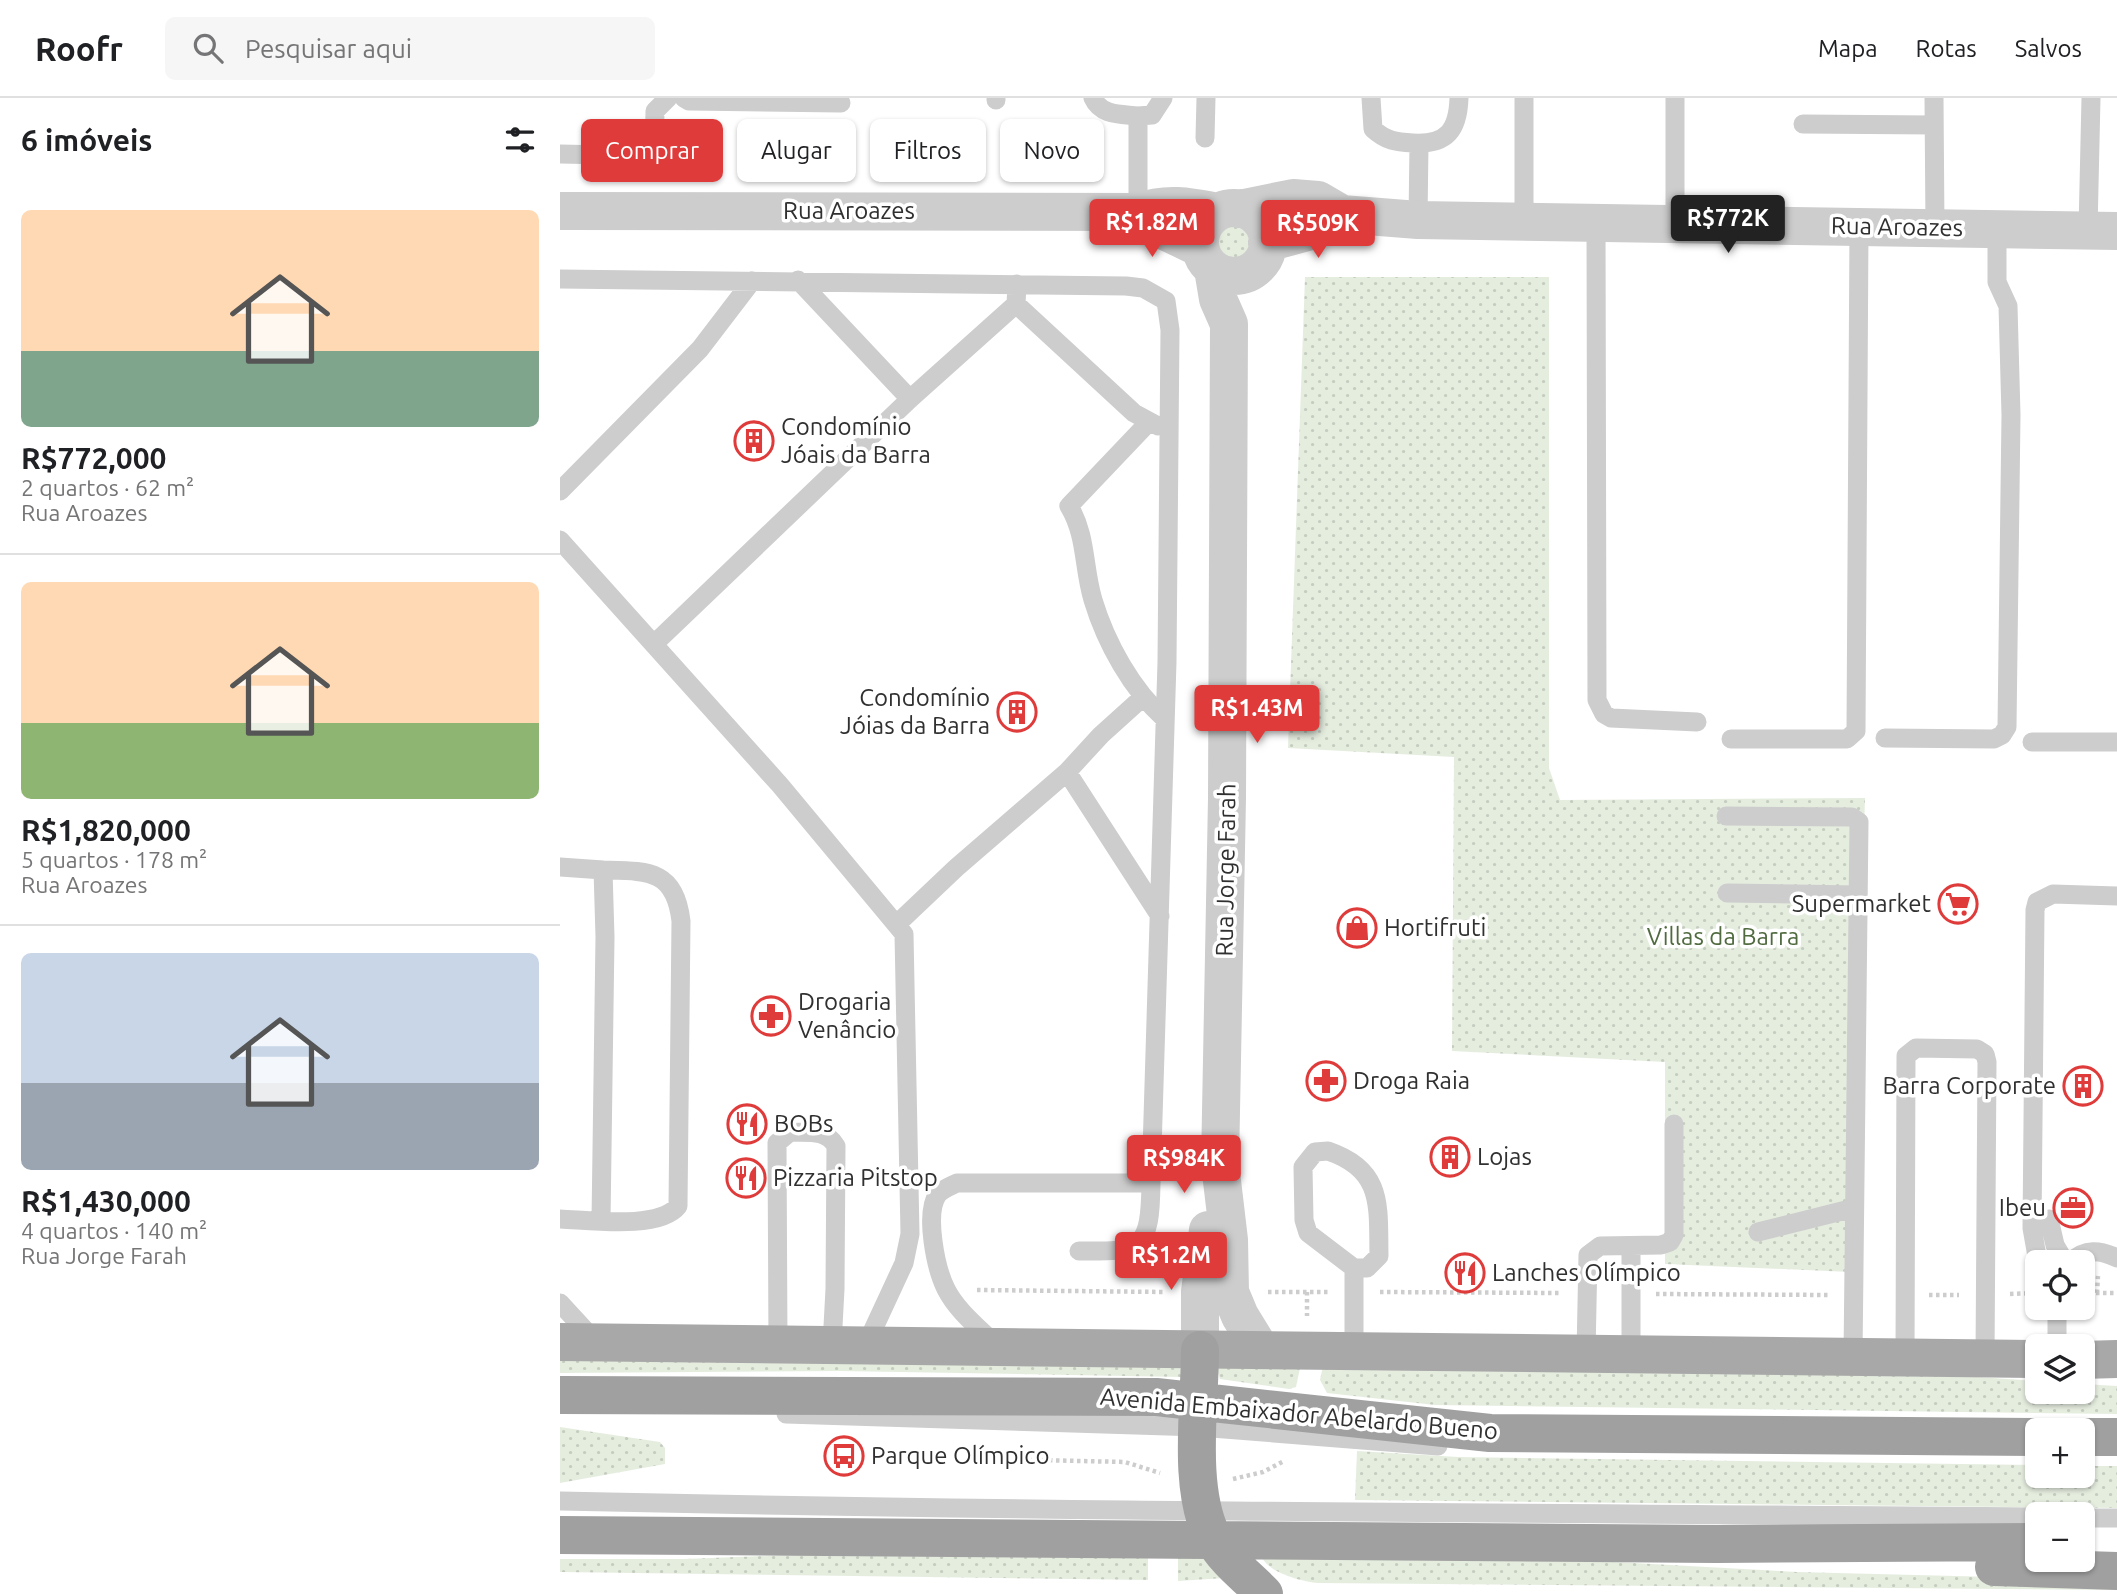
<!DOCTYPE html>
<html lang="pt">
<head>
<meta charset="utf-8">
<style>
	:root { --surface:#fff; --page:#f6f6f6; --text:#202124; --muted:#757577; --line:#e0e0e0; --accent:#df3b3b }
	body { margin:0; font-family:Ubuntu,sans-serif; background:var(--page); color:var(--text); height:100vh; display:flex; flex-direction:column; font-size:26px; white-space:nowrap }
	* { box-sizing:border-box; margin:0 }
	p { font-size:23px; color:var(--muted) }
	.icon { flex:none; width:38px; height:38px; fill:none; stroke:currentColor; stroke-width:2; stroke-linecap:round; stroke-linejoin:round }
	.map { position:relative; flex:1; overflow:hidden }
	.side { display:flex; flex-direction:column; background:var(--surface); width:560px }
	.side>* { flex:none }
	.guide { position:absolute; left:21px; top:21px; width:665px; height:63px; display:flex; gap:14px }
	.controls { position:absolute; left:1465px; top:1152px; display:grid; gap:14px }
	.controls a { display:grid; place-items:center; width:70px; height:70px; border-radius:10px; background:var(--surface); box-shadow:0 2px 5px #0004; font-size:35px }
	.price { position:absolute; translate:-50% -60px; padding:0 16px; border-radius:7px; background:var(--accent); color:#fff; font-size:23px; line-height:46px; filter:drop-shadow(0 2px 4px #0008) }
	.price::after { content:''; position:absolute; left:50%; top:42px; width:21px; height:16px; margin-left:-10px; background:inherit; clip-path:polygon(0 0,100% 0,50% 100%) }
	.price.selected { background:#222; color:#fff }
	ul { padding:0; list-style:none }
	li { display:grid; align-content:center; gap:14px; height:371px; padding:0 21px }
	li+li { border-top:2px solid var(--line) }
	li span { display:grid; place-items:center; height:217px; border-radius:10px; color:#555 }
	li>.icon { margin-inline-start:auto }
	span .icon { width:126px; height:126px; fill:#fffc; stroke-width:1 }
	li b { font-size:30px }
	h2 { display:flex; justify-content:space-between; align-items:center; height:84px; padding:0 21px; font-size:30px }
	.chip { padding:0 24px; border-radius:10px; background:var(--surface); box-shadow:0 2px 5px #0004; font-size:24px; line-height:63px }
	.chip.selected { background:var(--accent); color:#fff }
	header { display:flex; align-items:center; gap:42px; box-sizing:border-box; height:98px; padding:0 35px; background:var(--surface); border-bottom:2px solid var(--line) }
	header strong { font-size:33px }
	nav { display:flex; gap:38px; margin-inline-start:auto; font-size:24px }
	.search { width:490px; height:63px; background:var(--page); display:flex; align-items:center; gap:18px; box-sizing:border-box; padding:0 24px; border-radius:10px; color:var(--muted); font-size:26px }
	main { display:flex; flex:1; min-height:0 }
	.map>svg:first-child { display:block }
	.green { fill:url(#green-dots) }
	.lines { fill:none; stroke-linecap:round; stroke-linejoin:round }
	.path { stroke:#cdcdcd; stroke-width:4.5; stroke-dasharray:3.5 3.5; stroke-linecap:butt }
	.service { stroke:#cdcdcd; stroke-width:19 }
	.minor { stroke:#cdcdcd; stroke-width:38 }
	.primary { stroke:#a8a8a8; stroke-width:38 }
	.trunk { stroke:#a0a0a0; stroke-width:38 }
	.labels { text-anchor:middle; stroke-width:7; stroke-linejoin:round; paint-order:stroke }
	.street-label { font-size:24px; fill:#303030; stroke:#fff }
	.poi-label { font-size:24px; fill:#303030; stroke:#fff; text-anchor:start }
	.park-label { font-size:24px; fill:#506b3f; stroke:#fff }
</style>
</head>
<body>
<header>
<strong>Roofr</strong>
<div class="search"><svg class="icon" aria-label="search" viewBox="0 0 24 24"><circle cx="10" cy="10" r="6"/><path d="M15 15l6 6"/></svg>Pesquisar aqui</div>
<nav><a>Mapa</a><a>Rotas</a><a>Salvos</a></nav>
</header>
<main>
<section class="side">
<h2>6 imóveis<svg class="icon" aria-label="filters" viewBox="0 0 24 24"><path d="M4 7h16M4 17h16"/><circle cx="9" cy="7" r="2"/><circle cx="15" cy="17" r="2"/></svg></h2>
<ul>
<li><span style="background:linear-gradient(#ffd9b3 65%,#7fa58c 0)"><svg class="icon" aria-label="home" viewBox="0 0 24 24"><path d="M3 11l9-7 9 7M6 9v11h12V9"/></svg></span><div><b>R$772,000</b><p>2 quartos · 62 m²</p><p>Rua Aroazes</p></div></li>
<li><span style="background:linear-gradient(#ffd9b3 65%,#8fb573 0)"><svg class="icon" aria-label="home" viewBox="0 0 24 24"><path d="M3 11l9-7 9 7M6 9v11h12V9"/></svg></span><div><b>R$1,820,000</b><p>5 quartos · 178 m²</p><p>Rua Aroazes</p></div></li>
<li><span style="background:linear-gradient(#c9d6e8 60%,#9aa5b1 0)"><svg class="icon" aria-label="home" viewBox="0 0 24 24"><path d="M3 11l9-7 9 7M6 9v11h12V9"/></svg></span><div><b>R$1,430,000</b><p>4 quartos · 140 m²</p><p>Rua Jorge Farah</p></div></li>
</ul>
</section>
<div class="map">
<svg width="1557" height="1496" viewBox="0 0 1557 1496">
	<defs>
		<pattern id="green-dots" width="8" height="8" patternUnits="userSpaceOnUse" patternTransform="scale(1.75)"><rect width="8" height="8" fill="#e5eddf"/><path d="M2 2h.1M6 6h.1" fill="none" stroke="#c5ccc0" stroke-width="1.8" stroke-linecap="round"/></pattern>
	</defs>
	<rect width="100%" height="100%" fill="#fff"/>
	<path class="green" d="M659,125L689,126L695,132L696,154L685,166H663L651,139Z
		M745,179H989V670L1000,702L1305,700L1291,1174L1105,1166V964L892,953L894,659L728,650Z
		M0,1260L620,1265L622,1279L280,1273L0,1275Z
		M660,1266L740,1270L736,1289L729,1291L660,1281L657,1272Z
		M763,1268L1340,1274L1477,1283V1293H1522L1523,1286L1557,1288V1316L875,1307L767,1295L760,1282Z
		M0,1329L100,1344L105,1350V1366L0,1385Z
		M797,1353L898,1359L1477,1367V1377H1522L1523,1368H1557V1410L795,1402Z
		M398,1451H588V1482L0,1474V1461H124Z
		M618,1452L638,1453L664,1480L618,1483Z
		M890,1455L1237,1474L1551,1482L1557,1483V1492L758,1485C743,1484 707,1474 702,1459Z"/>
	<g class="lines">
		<path class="path" d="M417,1192L605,1194
			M708,1194H769
			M747,1194V1218
			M820,1194L1000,1195
			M1522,1195H1557
			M1537,1195L1538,1178
			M1096,1196L1270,1197
			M1450,1196L1476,1195
			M1369,1197H1399
			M433,1361L565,1364L600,1375
			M673,1381L703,1374L724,1363"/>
		<path class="service" d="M124,0L129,3L281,5
			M533,0C541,18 561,16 578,18V114
			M811,0L813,31C826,43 836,44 853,45C887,47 898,32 899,0
			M964,0V123
			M1374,0L1375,130
			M436,2V0
			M578,18L592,17L603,0
			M1243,26L1374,27
			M645,40L646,0
			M0,56L94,58L95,13L108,0
			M858,122L859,46
			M1036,124L1037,602L1044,616L1051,620L1137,624
			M1115,126V0
			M1528,132L1531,0
			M0,181L566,188L583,190L606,203L610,232L607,564L591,1085H397C391,1088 383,1091 378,1096C364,1115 376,1171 386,1191C397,1213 419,1230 436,1247
			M238,182L350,301
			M456,206L574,315L598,328
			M588,325L509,408C527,438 523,469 533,502C546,545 572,592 605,621
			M0,393L140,251L192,183
			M0,442L220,687L344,836L350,1136L344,1165L306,1247
			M94,546L350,301L456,206L457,186
			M582,600L541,637L507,674L600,818
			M1325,640L1434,641L1442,637L1447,629L1451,317L1448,208L1437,184V130
			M1171,641H1287L1296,633L1299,129
			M1472,644H1557
			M1166,718L1292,719L1299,724L1293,1258
			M0,769L43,772
			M1167,795L1298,797
			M338,825L396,770L507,674
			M768,1053C824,1072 818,1108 819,1158L807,1170H794L748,1135L744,1122L743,1069L755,1054Z
			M0,1121C29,1122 99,1132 118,1108L121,823C115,771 88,773 43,772L45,839L41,1123
			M1489,1121L1495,1147L1505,1164
			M1198,1134L1294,1110
			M1071,1148V1256
			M519,1153C583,1154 590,1151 591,1085
			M1478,1164L1472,1130L1475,812L1477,804L1493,796L1557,798
			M1511,1164C1525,1150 1540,1152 1557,1160
			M794,1170V1252
			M0,1205L35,1243
			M1497,1209V1248
			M218,1246L217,1045L230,1034C248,1035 266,1031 276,1048L275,1191L272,1247
			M1026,1256L1028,1157L1040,1148L1101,1147L1110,1144L1114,1137V1026
			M1345,1259L1346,958L1356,950L1417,951L1425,956L1427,964L1425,1259
			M226,1316L639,1329L878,1348
			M0,1403C492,1414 985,1415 1477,1419
			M1522,1420H1557"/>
		<path class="minor" d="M640 144a34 34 0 1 1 68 0a34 34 0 1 1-68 0Z
			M679,111L733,100L758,102L782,116L858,122L1557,133
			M0,113L578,114C607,104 628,108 658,114
			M578,114L594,128L640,150
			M707,145L755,132L782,116
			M653,171L658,201L669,226L667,700L660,1066L669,1142L670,1194L680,1218L701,1252
			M640,1252V1194L648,1132"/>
		<path class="primary" d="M0,1244L1477,1261
			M1522,1262L1557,1261"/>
		<path class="trunk" d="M640,1252C640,1307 627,1391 653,1440C665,1463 687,1478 704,1496
			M0,1297L596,1299L930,1335L1477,1339
			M1522,1339H1557
			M0,1437L1157,1446L1477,1444
			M1434,1469L1557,1473"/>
	</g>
	<defs>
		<g id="building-ring" transform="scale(2.0125)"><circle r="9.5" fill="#fff" stroke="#df3b3b" stroke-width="1.5"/><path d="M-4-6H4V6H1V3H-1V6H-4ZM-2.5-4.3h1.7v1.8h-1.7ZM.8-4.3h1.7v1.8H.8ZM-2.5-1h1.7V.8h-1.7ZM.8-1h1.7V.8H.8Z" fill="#df3b3b"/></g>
		<g id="supermarket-ring" transform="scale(2.0125)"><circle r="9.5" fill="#fff" stroke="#df3b3b" stroke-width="1.5"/><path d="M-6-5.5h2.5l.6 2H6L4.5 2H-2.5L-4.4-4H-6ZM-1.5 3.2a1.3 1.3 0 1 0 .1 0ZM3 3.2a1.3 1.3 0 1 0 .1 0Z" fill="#df3b3b"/></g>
		<g id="shop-ring" transform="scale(2.0125)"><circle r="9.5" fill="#fff" stroke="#df3b3b" stroke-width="1.5"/><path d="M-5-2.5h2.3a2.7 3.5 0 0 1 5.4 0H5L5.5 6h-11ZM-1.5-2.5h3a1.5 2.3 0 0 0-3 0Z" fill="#df3b3b"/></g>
		<g id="pharmacy-ring" transform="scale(2.0125)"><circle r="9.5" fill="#fff" stroke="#df3b3b" stroke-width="1.5"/><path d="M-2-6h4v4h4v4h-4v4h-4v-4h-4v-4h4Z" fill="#df3b3b"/></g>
		<g id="restaurant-ring" transform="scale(2.0125)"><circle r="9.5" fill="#fff" stroke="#df3b3b" stroke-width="1.5"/><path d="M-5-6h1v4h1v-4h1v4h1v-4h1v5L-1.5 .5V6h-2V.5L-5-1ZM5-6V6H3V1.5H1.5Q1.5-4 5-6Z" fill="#df3b3b"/></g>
		<g id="office-ring" transform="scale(2.0125)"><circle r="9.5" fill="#fff" stroke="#df3b3b" stroke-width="1.5"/><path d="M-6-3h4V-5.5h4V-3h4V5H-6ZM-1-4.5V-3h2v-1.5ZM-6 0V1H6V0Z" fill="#df3b3b"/></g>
		<g id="bus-ring" transform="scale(2.0125)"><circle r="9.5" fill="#fff" stroke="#df3b3b" stroke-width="1.5"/><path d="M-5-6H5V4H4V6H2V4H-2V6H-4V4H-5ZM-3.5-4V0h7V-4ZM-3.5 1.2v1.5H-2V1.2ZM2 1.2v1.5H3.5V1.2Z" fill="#df3b3b"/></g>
	</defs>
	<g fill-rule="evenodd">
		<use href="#building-ring" x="194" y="343"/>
		<use href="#building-ring" x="457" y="614"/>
		<use href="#supermarket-ring" x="1398" y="806"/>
		<use href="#shop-ring" x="797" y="830"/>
		<use href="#pharmacy-ring" x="211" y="918"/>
		<use href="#pharmacy-ring" x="766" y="983"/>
		<use href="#building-ring" x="1523" y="988"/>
		<use href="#restaurant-ring" x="187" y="1026"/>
		<use href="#building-ring" x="890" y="1059"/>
		<use href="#restaurant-ring" x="186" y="1080"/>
		<use href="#office-ring" x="1513" y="1110"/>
		<use href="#restaurant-ring" x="905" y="1175"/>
		<use href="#bus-ring" x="284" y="1358"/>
	</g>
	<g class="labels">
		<g class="street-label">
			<text x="289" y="121">Rua Aroazes</text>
			<text transform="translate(1337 129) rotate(1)" y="8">Rua Aroazes</text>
			<text transform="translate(666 772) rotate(-89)" y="8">Rua Jorge Farah</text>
			<text transform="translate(739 1316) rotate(5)" y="8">Avenida Embaixador Abelardo Bueno</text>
		</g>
		<g class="poi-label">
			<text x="221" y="337">Condomínio<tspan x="221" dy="28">Jóais da Barra</tspan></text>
			<text x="430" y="608" text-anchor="end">Condomínio<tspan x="430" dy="28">Jóias da Barra</tspan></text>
			<text x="1371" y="814" text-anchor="end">Supermarket</text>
			<text x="824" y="838">Hortifruti</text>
			<text x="238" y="912">Drogaria<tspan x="238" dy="28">Venâncio</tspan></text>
			<text x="793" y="991">Droga Raia</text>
			<text x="1496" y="996" text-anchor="end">Barra Corporate</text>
			<text x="214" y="1034">BOBs</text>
			<text x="917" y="1067">Lojas</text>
			<text x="213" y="1088">Pizzaria Pitstop</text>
			<text x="1486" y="1118" text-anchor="end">Ibeu</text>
			<text x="932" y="1183">Lanches Olímpico</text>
			<text x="311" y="1366">Parque Olímpico</text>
		</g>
		<g class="park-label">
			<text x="1163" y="847">Villas da Barra</text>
		</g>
	</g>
</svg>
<div class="controls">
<a><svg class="icon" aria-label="locate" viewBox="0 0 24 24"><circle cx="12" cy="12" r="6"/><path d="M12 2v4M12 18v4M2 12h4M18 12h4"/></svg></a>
<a><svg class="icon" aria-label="layers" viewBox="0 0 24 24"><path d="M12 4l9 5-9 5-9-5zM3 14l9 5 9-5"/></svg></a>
<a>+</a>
<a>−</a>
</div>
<b class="price selected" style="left:1168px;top:157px">R$772K</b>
<b class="price" style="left:592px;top:161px">R$1.82M</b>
<b class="price" style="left:758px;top:162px">R$509K</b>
<b class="price" style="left:697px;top:647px">R$1.43M</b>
<b class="price" style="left:624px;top:1097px">R$984K</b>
<b class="price" style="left:611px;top:1194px">R$1.2M</b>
<div class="guide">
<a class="chip selected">Comprar</a>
<a class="chip">Alugar</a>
<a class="chip">Filtros</a>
<a class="chip">Novo</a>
</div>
</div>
</main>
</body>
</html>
